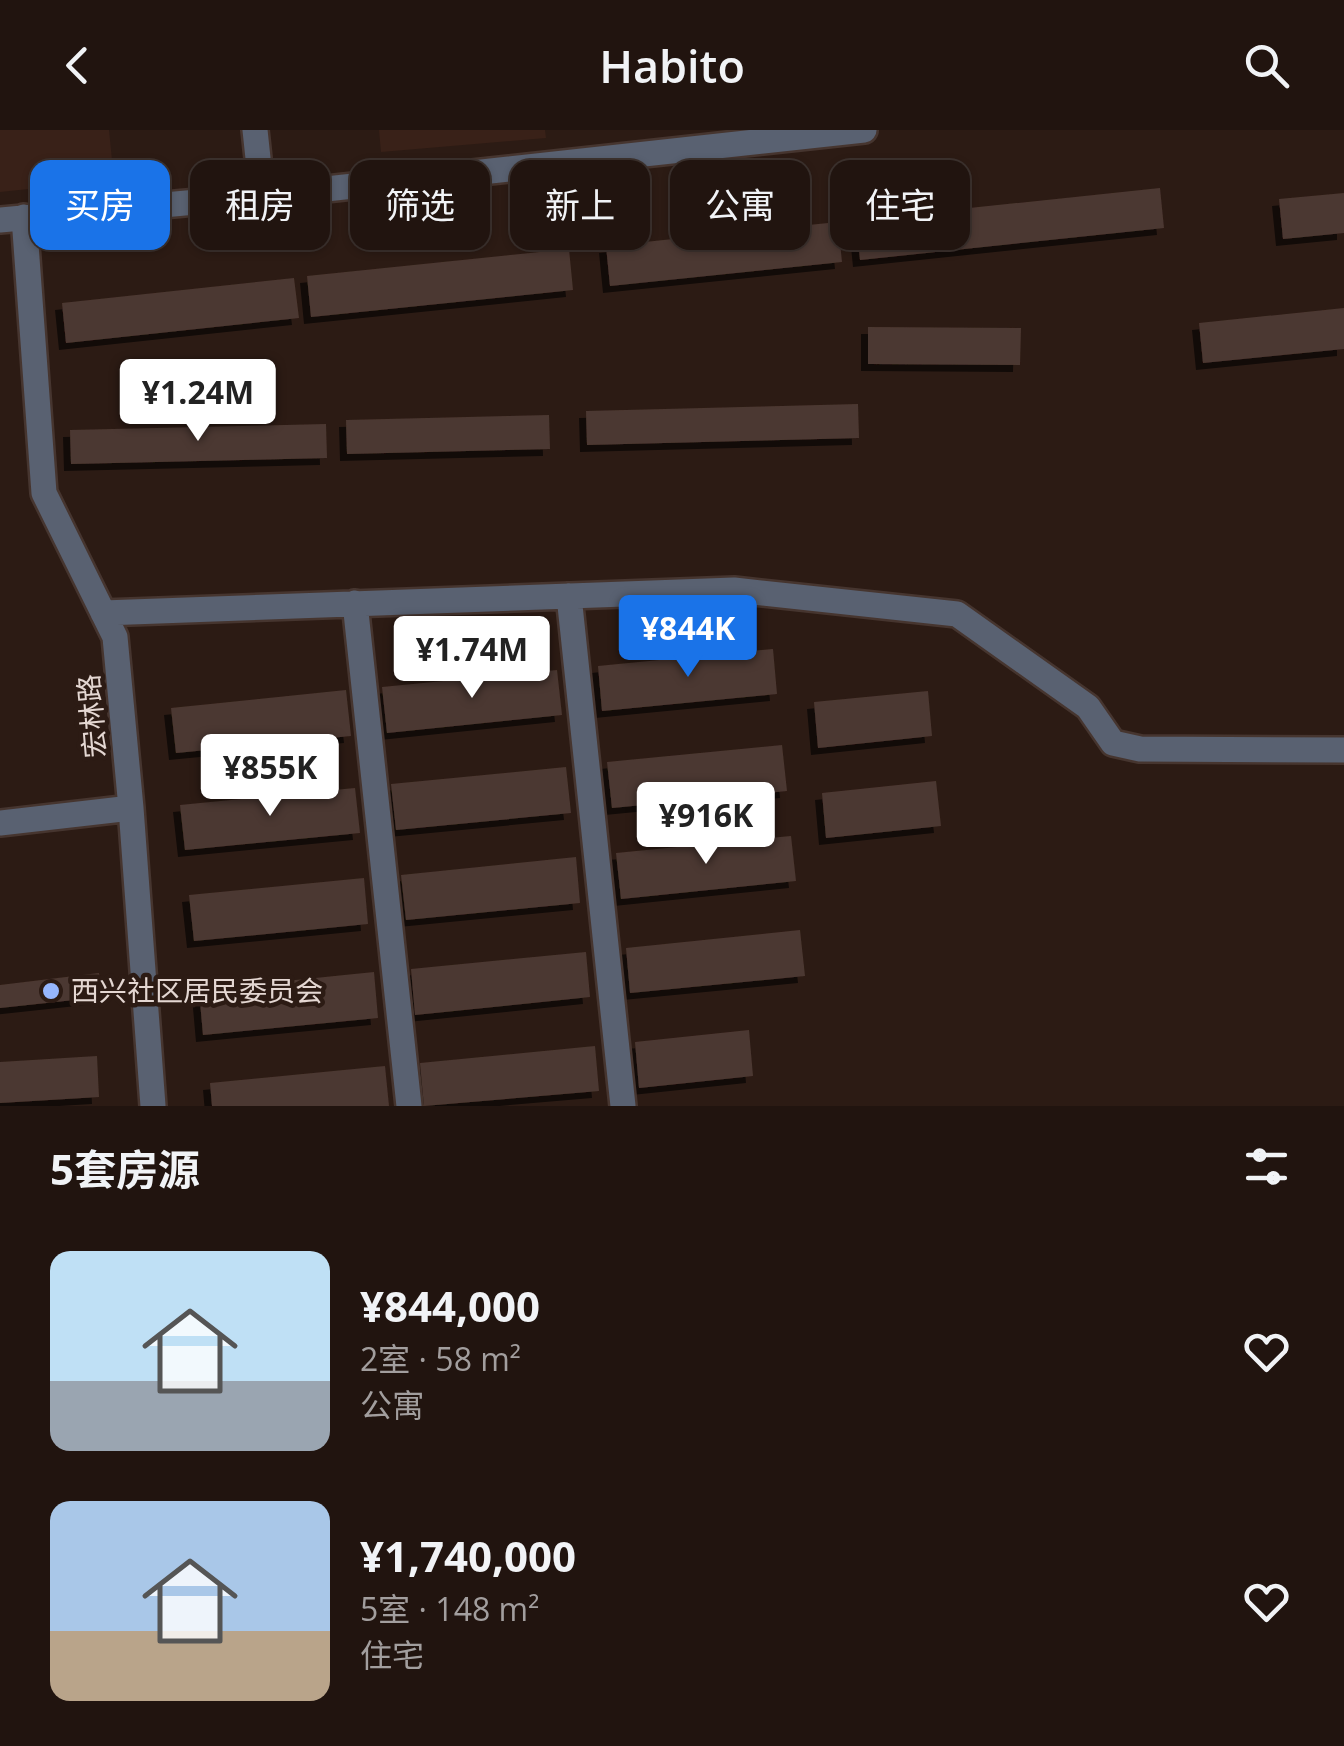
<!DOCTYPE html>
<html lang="zh">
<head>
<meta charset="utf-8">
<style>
	:root { --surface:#21140f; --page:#291d18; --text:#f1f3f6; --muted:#a29e9e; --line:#3e332f; --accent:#1a73e8 }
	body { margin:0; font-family:"Open Sans","Noto Sans SC",sans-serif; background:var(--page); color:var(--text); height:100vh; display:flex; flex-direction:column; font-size:38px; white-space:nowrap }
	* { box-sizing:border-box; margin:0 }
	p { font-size:32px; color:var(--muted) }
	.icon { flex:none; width:55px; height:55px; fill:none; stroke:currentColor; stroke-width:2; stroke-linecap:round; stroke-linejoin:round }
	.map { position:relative; height:976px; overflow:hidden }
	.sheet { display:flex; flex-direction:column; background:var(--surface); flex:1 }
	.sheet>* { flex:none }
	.banner { position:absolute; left:30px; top:30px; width:1285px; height:90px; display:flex; gap:20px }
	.price { position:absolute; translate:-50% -85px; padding:0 22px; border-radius:10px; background:#fff; color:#222; font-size:32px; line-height:65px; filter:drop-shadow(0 2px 5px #0008) }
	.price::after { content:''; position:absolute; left:50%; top:60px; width:30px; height:22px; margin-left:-15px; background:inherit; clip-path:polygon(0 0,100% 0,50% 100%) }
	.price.on { background:var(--accent); color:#fff }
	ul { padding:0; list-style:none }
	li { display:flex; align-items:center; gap:30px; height:250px; padding:0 50px }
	li span { display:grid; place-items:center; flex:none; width:280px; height:200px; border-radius:20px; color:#555 }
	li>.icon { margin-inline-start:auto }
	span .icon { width:120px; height:120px; fill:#fffc; stroke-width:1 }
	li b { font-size:42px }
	h2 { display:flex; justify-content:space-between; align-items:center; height:120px; padding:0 50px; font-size:42px }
	.chip { padding:0 35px; border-radius:20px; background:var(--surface); box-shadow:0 2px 8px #0004,0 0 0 2px var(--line); font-size:35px; line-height:90px }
	.chip.on { background:var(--accent); color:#fff }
	header { display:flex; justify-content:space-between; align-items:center; height:130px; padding:0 50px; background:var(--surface); font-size:45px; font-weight:600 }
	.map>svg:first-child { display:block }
	.built { fill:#392118 }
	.building { fill:#4c3831; filter:url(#shadow) }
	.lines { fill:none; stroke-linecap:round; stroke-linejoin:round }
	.minor-casing { stroke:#46352f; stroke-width:30 }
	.minor { stroke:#596171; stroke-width:25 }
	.poi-dot { fill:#96b6fd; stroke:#2c1b14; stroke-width:4 }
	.labels { text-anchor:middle; stroke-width:9; stroke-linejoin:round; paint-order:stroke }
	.street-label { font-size:28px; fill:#e4d7d2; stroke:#2c1b14 }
	.poi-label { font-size:28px; fill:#e4d7d2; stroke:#2c1b14; text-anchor:start }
</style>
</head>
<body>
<header><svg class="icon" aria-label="back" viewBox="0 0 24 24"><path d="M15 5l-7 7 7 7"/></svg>Habito<svg class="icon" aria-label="search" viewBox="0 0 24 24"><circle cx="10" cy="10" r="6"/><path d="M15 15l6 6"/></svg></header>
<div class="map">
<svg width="1344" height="976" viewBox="0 0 1344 976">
	<defs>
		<filter id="shadow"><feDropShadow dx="-7" dy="7" stdDeviation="0" flood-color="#0009"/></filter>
	</defs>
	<rect width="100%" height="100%" fill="#2c1b14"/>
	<path class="built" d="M0,0H109L114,50L0,62Z
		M379,0H545L546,8L381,22Z"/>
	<path class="building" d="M1160,58L1164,98L860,130L856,90Z
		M1344,63V103L1283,109L1279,69Z
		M838,92L842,132L610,156L606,116Z
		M569,119L573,160L311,187L307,146Z
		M294,148L299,188L66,213L62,173Z
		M1344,178V219L1203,233L1199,193Z
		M868,197L1021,198L1020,235L868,234Z
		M858,274L859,308L587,315L586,281Z
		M549,285L550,319L347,324L346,290Z
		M326,294L327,328L71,334L70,300Z
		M773,519L777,564L602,581L598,536Z
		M557,540L562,585L387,603L382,557Z
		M346,560L351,606L176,623L171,578Z
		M928,561L932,606L818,618L814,572Z
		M782,615L787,661L612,678L607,632Z
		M566,637L571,683L396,700L391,654Z
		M936,651L941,696L826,708L822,663Z
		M355,658L360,703L185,720L180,675Z
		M791,706L796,751L621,769L616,723Z
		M576,727L580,773L406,790L401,745Z
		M364,748L368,794L194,811L189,765Z
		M800,800L805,846L630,863L626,818Z
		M586,822L590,867L415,885L411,839Z
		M374,842L378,888L203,905L199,860Z
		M99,843L102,867L0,878V855Z
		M749,900L753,946L639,958L635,912Z
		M595,916L599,961L424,976L420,933Z
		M97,926L99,967L0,973V932Z
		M385,936L389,976H212L210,953Z"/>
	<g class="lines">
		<g class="minor-casing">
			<path id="minor" d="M255,0L262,66
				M24,87L44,363L115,507L131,678L153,976
				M0,90L262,66L864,0
				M569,466L623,976
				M355,473L409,976
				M103,483L734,460L957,484L1088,577L1113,613L1140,619L1344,620
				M0,693L131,678"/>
		</g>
		<use href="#minor" class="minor"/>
	</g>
	<circle class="poi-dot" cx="51" cy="861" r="10"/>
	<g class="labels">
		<g class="street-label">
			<text transform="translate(92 586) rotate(-95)" y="10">宏林路</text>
		</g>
		<g class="poi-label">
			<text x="71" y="871">西兴社区居民委员会</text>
		</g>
	</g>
</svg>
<b class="price" style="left:198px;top:314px">¥1.24M</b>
<b class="price on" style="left:688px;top:550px">¥844K</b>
<b class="price" style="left:472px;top:571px">¥1.74M</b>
<b class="price" style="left:270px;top:689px">¥855K</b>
<b class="price" style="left:706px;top:737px">¥916K</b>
<div class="banner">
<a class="chip on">买房</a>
<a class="chip">租房</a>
<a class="chip">筛选</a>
<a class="chip">新上</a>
<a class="chip">公寓</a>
<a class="chip">住宅</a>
</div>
</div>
<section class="sheet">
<h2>5套房源<svg class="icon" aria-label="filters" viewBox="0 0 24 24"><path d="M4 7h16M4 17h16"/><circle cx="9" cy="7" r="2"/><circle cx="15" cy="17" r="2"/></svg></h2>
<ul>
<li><span style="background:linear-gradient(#bfe0f5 65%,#9aa5b1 0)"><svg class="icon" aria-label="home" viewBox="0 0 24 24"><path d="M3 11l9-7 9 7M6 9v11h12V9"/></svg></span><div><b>¥844,000</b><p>2室 · 58 m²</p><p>公寓</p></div><svg class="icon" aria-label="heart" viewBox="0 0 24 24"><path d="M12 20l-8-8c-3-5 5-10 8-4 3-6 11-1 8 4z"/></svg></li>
<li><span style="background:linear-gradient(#a9c7e8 65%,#b9a48a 0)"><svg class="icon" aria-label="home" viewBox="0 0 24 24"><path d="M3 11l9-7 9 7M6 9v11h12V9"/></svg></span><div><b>¥1,740,000</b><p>5室 · 148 m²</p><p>住宅</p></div><svg class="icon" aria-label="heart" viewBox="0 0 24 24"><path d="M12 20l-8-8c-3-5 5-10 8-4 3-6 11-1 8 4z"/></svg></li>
</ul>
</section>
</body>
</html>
